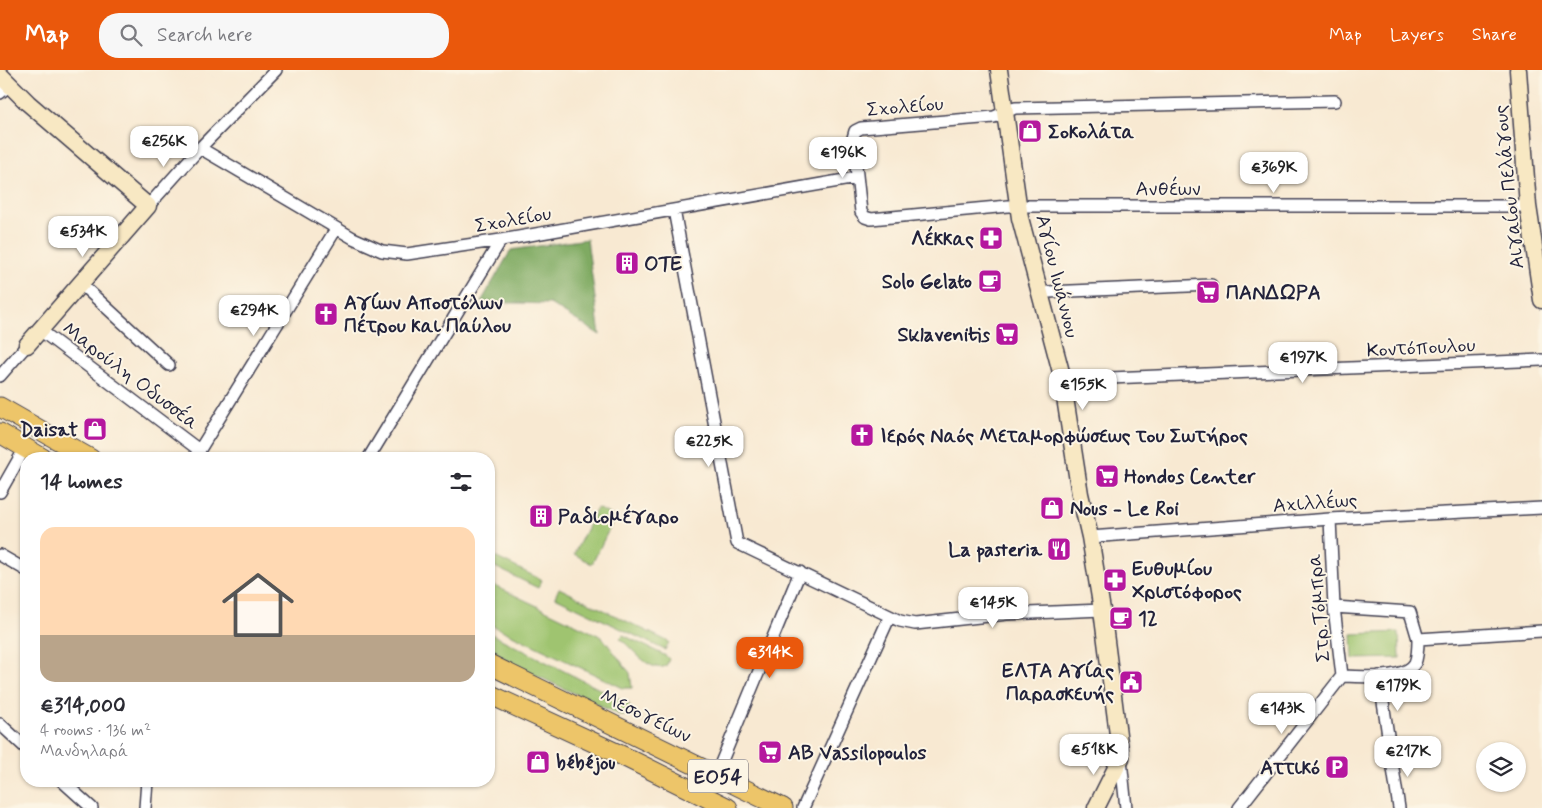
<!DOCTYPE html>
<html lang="en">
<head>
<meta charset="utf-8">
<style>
	:root { --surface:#fff; --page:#f7f7f7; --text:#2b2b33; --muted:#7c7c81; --line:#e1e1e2; --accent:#ea580c }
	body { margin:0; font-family:Mynerve,sans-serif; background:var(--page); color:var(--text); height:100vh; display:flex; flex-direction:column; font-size:19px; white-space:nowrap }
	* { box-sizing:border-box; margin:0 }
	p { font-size:16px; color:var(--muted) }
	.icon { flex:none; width:28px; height:28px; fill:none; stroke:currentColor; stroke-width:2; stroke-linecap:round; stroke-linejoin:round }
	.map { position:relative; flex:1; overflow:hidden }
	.side { position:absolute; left:20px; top:382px; width:475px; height:335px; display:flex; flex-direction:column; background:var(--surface); border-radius:20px; box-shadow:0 1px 4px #0004 }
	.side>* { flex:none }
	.tools { position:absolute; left:1476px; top:672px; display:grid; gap:10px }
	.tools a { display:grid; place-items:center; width:50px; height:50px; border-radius:50%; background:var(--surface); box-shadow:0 1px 4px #0004; font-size:25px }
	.price { position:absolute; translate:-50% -42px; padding:0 11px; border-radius:10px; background:#fff; color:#222; font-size:16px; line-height:32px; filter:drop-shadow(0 1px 2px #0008) }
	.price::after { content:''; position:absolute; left:50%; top:30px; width:15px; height:11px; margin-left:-8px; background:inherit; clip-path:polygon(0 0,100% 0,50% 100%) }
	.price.selected { background:var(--accent); color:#fff }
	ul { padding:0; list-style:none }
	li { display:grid; align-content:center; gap:10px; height:265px; padding:0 20px }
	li+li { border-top:1px solid var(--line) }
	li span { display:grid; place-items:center; height:155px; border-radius:15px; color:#555 }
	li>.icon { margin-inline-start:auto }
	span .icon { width:90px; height:90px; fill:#fffc; stroke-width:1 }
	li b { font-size:21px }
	h2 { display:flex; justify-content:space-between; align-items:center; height:60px; padding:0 20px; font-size:21px }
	header { display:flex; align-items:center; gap:30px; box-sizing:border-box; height:70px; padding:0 25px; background:var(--accent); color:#fff }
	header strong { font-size:24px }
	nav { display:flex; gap:28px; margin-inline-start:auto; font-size:18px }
	.search { width:350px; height:45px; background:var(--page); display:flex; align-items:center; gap:12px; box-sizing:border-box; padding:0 18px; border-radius:20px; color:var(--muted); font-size:19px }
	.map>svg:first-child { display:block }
	.green { fill:#9fc46f; stroke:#607355 }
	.forest { fill:#7faa62; stroke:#50664e }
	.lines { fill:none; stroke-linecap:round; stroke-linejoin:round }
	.street-casing { stroke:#424052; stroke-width:14 }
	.secondary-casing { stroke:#424052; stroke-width:19 }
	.primary-casing { stroke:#424052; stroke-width:21 }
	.street { stroke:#fff; stroke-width:11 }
	.secondary { stroke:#f8e8c3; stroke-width:16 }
	.primary { stroke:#edc569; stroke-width:19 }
	.labels { text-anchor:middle; stroke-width:4; stroke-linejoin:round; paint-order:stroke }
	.shield { fill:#fcf5e5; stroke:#63616e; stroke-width:1 }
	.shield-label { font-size:19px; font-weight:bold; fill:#22223b }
	.street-label { font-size:20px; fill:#22223b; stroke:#fcf5e5 }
	.poi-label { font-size:20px; font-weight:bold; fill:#22223b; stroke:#fcf5e5; text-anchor:start }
</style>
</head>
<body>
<header>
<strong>Map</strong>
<div class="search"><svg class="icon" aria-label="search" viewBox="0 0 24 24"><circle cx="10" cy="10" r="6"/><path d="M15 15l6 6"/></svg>Search here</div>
<nav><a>Map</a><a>Layers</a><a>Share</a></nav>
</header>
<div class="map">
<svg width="1542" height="738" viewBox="0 0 1542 738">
	<rect width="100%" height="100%" fill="#fcf5e5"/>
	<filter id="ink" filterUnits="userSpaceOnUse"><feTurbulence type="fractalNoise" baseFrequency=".02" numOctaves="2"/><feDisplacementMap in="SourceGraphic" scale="10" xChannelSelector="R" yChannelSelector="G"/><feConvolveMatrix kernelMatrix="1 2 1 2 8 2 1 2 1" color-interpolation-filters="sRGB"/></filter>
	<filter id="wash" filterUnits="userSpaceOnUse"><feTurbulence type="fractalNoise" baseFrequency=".0096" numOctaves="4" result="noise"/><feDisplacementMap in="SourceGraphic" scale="20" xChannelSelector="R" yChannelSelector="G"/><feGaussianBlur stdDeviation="1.12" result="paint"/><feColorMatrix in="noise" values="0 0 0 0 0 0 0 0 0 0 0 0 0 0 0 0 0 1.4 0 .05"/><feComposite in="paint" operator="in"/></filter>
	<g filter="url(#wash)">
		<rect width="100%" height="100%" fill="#f8e9d2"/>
		<path class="green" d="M597,438L615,447L592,494L574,484Z
			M489,484L542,510L538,518L489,494Z
			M489,513L602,567L630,603L632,618H623L489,554Z
			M559,518L669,572L665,580L555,527Z
			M1399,562L1400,588L1353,589L1352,564Z
			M489,563L629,634L631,640L629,644L622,646L489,583Z
			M623,565L666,586L669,589L666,596C651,603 635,582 624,572L620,568Z"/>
		<path class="forest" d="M587,169L600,265L550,234L481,232L511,180Z"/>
	</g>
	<g filter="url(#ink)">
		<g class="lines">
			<g class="street-casing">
				<path id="street" d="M0,23L10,15
					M1335,31L1015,38L994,47L861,58L855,61L853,68L861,142L865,147L871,149L1008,136H1528
					M200,78L353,168L382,181L407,184L501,170L856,108
					M148,136L200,78L276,0
					M674,140L737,473L900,551L915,554L1007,544L1102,540
					M81,214L169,295
					M1048,222L1211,215
					M40,260L199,380
					M0,306L27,275
					M1062,310L1542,290
					M194,389L336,159
					M368,389L501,170
					M0,422L25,378
					M1090,467L1330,449L1542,438
					M0,485L26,500
					M1334,537L1410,542L1418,569
					M1342,606C1360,607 1405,610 1415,593C1418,586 1418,577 1418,569L1542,561
					M1379,606L1399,738
					M0,654L26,678
					M1121,690L1126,738
					M716,705L800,502
					M62,711L92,738
					M145,738L147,711
					M803,738L889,548
					M1239,738L1342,606L1334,537L1330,449"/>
			</g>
			<g class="secondary-casing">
				<path id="secondary" d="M999,0L1020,148L1061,302L1080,424L1090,467L1102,540L1121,688L1096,738
					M1518,0L1528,136L1542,230
					M0,5L28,33L148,136L27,275"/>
			</g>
			<g class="primary-casing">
				<path id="primary" d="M0,337L91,389
					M0,363L44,389
					M489,594L783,738
					M489,624L623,686L728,738"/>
			</g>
			<use href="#street" class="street"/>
			<use href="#secondary" class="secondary"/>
			<use href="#primary" class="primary"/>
		</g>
	</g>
	<defs>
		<g id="shop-square" transform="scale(1.25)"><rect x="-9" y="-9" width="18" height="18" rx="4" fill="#b5179e" stroke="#fcf5e5"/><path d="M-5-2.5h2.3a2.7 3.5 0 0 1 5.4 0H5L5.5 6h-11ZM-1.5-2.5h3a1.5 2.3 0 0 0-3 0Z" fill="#fff"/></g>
		<g id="pharmacy-square" transform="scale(1.25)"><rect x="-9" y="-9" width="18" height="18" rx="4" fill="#b5179e" stroke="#fcf5e5"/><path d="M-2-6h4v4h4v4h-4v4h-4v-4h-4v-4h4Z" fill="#fff"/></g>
		<g id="building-square" transform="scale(1.25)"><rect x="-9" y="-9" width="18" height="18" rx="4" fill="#b5179e" stroke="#fcf5e5"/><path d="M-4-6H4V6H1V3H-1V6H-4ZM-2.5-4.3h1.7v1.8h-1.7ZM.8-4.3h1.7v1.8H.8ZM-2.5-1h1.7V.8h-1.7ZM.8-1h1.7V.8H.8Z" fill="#fff"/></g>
		<g id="cafe-square" transform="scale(1.25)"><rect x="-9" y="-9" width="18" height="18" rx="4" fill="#b5179e" stroke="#fcf5e5"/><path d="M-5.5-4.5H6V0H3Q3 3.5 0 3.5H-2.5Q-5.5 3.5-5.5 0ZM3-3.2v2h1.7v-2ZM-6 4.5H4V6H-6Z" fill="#fff"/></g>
		<g id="supermarket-square" transform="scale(1.25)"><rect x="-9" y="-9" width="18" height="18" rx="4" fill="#b5179e" stroke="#fcf5e5"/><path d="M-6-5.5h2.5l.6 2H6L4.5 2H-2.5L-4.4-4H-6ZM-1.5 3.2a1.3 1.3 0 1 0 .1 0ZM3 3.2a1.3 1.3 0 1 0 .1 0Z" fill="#fff"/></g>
		<g id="church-square" transform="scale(1.25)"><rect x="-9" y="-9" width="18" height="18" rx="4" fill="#b5179e" stroke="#fcf5e5"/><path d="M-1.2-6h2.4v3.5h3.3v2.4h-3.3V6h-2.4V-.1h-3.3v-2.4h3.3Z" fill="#fff"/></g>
		<g id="restaurant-square" transform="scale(1.25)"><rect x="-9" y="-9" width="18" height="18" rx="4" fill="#b5179e" stroke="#fcf5e5"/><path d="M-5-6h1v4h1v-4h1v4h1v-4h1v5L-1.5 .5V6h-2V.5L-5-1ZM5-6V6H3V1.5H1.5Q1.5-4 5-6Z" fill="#fff"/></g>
		<g id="civic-square" transform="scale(1.25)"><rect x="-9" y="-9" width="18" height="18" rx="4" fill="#b5179e" stroke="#fcf5e5"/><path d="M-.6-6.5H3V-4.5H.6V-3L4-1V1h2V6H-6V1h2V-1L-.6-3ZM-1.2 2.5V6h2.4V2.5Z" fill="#fff"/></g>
		<g id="parking-square" transform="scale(1.25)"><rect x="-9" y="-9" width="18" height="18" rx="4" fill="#b5179e" stroke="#fcf5e5"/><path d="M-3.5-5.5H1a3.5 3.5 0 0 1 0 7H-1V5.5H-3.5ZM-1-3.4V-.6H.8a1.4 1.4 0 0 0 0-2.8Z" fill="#fff"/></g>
	</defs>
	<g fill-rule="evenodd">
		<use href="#shop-square" x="1030" y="61"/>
		<use href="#pharmacy-square" x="991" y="168"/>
		<use href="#building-square" x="627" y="193"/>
		<use href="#cafe-square" x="990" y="211"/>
		<use href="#supermarket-square" x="1208" y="222"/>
		<use href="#church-square" x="326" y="244"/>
		<use href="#supermarket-square" x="1007" y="264"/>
		<use href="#shop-square" x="95" y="359"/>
		<use href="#church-square" x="862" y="365"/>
		<use href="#supermarket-square" x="1107" y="406"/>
		<use href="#shop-square" x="1052" y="438"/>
		<use href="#building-square" x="541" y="446"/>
		<use href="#restaurant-square" x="1059" y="479"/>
		<use href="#pharmacy-square" x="1115" y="510"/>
		<use href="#cafe-square" x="1121" y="548"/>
		<use href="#civic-square" x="1131" y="612"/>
		<use href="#supermarket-square" x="770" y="682"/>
		<use href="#shop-square" x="538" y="692"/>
		<use href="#parking-square" x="1337" y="697"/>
	</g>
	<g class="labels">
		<rect class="shield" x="688" y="689.5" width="60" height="33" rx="4"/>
		<g class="shield-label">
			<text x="718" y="713">ΕΟ54</text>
		</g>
		<g class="street-label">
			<text transform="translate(905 36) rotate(-5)" y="7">Σχολείου</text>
			<text transform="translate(1508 117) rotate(-96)" y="7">Αιγαίου Πελάγους</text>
			<text x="1168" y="125">Ανθέων</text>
			<text transform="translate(513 149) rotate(-10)" y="7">Σχολείου</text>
			<text transform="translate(1058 206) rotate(76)" y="7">Αγίου Ιωάννου</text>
			<text transform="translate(1421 277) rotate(-3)" y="7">Κοντόπουλου</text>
			<text transform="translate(131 305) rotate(37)" y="7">Μαρούλη Οδυσσέα</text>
			<text transform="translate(1315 432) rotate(-4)" y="7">Αχιλλέως</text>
			<text transform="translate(1318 538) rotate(-95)" y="7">Στρ.Τόμπρα</text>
			<text transform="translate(646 645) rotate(26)" y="7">Μεσογείων</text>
		</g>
		<g class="poi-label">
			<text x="1048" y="68">Σοκολάτα</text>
			<text x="974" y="175" text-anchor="end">Λέκκας</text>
			<text x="644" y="200">ΟΤΕ</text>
			<text x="972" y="218" text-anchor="end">Solo Gelato</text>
			<text x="1226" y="229">ΠΑΝΔΩΡΑ</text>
			<text x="344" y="239">Αγίων Αποστόλων<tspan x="344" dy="23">Πέτρου και Παύλου</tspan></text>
			<text x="990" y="271" text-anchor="end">Sklavenitis</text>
			<text x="78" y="366" text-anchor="end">Daisat</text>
			<text x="880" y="372">Ιερός Ναός Μεταμορφώσεως του Σωτήρος</text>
			<text x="1124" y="413">Hondos Center</text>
			<text x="1070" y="445">Nous - Le Roi</text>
			<text x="558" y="453">Ραδιομέγαρο</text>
			<text x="1042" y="486" text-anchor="end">La pasteria</text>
			<text x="1132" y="505">Ευθυμίου<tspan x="1132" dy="23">Χριστόφορος</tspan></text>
			<text x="1138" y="555">12</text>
			<text x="1114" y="607" text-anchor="end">ΕΛΤΑ Αγίας<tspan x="1114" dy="23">Παρασκευής</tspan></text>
			<text x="788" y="689">AB Vassilopoulos</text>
			<text x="556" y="699">bébéjou</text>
			<text x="1320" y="704" text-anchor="end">Αττικό</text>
		</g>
	</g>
</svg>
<div class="tools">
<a><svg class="icon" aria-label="layers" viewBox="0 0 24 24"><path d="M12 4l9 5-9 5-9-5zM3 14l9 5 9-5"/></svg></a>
</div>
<b class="price" style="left:164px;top:98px">€256K</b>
<b class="price" style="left:843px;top:109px">€196K</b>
<b class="price" style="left:1274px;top:124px">€369K</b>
<b class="price" style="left:83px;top:188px">€534K</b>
<b class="price" style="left:254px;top:267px">€294K</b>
<b class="price" style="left:1303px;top:314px">€197K</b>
<b class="price" style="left:1083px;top:341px">€155K</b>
<b class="price" style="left:709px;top:398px">€225K</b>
<b class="price" style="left:993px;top:559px">€145K</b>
<b class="price selected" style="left:770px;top:609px">€314K</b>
<b class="price" style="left:1398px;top:642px">€179K</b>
<b class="price" style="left:1282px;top:665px">€143K</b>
<b class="price" style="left:1094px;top:706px">€518K</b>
<b class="price" style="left:1408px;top:708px">€217K</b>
<section class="side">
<h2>14 homes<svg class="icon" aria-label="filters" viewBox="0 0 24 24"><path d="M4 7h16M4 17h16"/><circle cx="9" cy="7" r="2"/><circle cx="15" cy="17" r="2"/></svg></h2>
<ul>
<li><span style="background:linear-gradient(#ffd9b3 70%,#b9a48a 0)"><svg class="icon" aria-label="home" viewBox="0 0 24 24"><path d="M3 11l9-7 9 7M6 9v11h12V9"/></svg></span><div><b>€314,000</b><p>4 rooms · 136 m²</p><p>Μανδηλαρά</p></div></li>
</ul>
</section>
</div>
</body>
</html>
